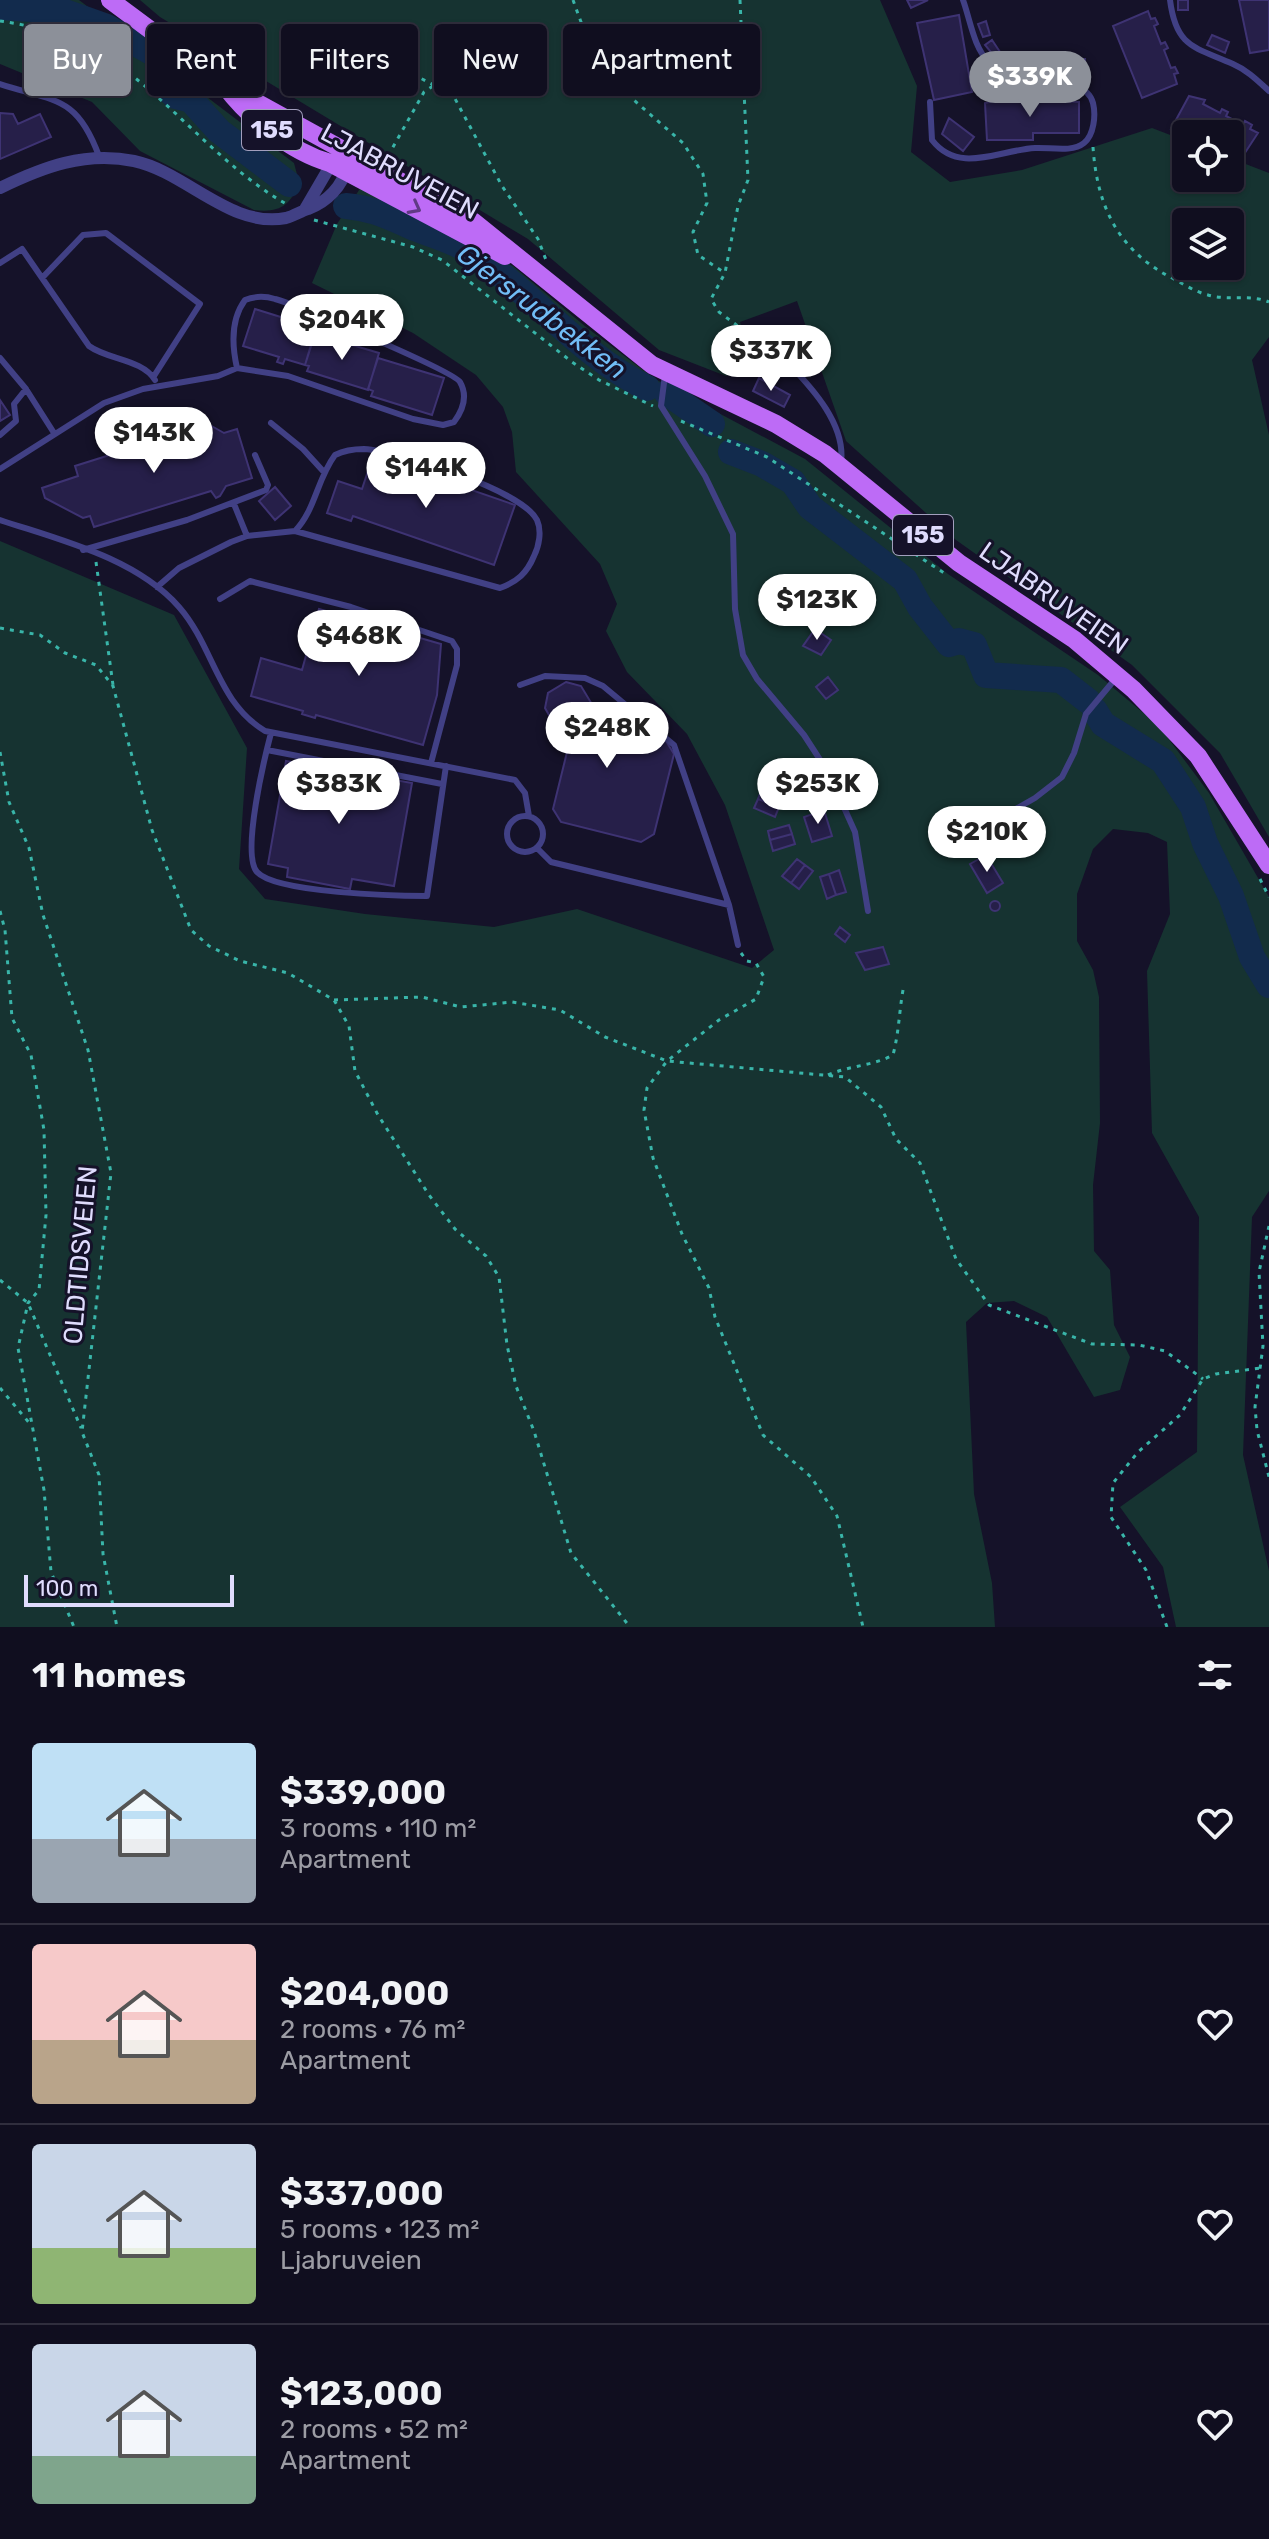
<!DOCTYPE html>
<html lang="en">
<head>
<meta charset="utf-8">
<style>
	:root { --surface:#100e1f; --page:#191728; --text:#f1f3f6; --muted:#9c9ca4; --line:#302e3d; --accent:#8c9099 }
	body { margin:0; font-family:Rubik,sans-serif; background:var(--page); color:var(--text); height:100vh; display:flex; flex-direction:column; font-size:30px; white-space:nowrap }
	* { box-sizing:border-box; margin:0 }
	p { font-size:26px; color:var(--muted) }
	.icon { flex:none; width:44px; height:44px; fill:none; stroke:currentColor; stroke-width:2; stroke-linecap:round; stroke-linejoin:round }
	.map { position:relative; height:1627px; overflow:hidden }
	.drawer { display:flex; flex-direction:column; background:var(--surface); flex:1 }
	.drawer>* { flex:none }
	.hud { position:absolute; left:24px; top:24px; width:800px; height:72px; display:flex; gap:16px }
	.tools { position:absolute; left:1172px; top:120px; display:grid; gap:16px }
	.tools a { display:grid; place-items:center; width:72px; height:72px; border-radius:8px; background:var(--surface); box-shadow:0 2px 6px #0004,0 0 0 2px var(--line); font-size:40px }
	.scale { position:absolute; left:24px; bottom:20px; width:210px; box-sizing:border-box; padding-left:8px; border:4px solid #dfdcfd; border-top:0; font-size:22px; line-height:28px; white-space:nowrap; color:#dfdcfd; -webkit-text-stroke:6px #151229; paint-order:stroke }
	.price { position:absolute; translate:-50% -68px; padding:0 18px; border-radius:28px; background:#fff; color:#222; font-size:26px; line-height:52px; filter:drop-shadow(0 2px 4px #0008) }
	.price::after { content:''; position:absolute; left:50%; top:48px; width:24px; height:18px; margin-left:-12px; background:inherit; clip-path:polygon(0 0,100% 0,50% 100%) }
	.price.active { background:var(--accent); color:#fff }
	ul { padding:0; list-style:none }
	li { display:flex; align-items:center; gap:24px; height:200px; padding:0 32px }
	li+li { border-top:2px solid var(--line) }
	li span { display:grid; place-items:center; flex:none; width:224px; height:160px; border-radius:8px; color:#555 }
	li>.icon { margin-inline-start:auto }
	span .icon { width:96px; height:96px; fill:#fffc; stroke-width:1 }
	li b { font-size:34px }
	h2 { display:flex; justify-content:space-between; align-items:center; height:96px; padding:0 32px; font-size:34px }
	.pill { padding:0 28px; border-radius:8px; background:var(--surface); box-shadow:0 2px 6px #0004,0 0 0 2px var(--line); font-size:28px; line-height:72px }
	.pill.active { background:var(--accent); color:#fff }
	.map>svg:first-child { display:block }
	.green { fill:#163331; fill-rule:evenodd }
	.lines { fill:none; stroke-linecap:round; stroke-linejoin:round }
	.river { stroke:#122b4d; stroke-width:26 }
	.building { fill:#261f49; stroke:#3e3373; stroke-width:2 }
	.path { stroke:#39b5a9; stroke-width:3; stroke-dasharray:4 6; stroke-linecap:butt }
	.lane { stroke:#414085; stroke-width:6 }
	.street { stroke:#414085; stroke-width:12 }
	.primary { stroke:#bd6bf6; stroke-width:18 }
	.oneway { stroke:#613a85 }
	.labels { text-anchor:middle; stroke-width:6; stroke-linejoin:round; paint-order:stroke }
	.shield { fill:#151229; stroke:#a29fbd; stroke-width:2 }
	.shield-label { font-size:24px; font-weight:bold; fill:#dfdcfd }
	.street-label { font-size:26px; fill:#dfdcfd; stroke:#151229 }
	.water-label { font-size:28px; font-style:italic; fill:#71bdf6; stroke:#151229 }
</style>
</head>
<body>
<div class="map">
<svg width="1269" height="1627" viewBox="0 0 1269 1627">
	<rect width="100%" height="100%" fill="#151229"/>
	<path class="green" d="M0,0H79L294,163L299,182C291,206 279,213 254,210L140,151L92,102L0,64Z
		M140,0H880L917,86L911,152L950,182L1022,170L1152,128L1186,141V178H1230V158L1269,173V337L1252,360L1269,435V837L1220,753L1132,665L956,540L846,441L797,301L740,322L752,364L726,376L659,350L528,239L160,17ZM1186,222H1230V266H1186Z
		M361,187L513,266L586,327L655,379L805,459L948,574L1098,675L1159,726L1209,793L1269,897V1191L1252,1217L1243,1455L1269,1571V1627H1176L1163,1567L1120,1507L1197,1452L1199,1217L1152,1133L1147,971L1170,914L1167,842L1148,833L1113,829L1093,849L1077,894V941L1093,970L1099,997L1100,1123L1093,1185L1094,1251L1110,1270L1114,1325L1130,1357L1120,1390L1094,1397L1047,1317L1014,1301L987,1303L966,1322L974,1494L992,1583L995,1627H0V541L174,615L247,748L239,869L265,899L365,914L494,927L577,909L752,968L774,950L725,805L687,734L627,672L606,631L617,604L600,564L516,472L512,432L503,407L476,375L413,333L312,283L337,224Z"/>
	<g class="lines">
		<path class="river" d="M0,7L62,11L107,27L158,56L159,81L175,96L191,100L219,131L289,184
			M346,206C371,208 387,216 410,226C428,234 450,239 467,250C532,291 578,354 647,388
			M667,393L712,424
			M731,452L762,464L793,482L810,507L905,580L920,607L949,644L959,641L974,645L986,675L1061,680L1088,701
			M1095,711L1103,724L1163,761L1193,807L1205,843L1231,896L1252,957L1269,985"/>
	</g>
	<path class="building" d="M907,0H928L911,8Z
		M1178,0H1188V10H1178Z
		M1239,0H1269V50L1250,53Z
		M1148,11L1151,19L1155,18L1158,24L1154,26L1161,44L1165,42L1168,48L1164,50L1171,68L1175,67L1178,73L1174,74L1177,84L1142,98L1113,26Z
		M959,15L972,92L934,100L917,23Z
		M986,21L990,35L983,37L978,24Z
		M1212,35L1229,42L1225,53L1207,45Z
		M992,40L1000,52L994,56L985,45Z
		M1054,59H1085V73H1054Z
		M1189,96L1205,100L1203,104L1220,113L1222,109L1228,112L1226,116L1243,125L1245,121L1252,125L1250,129L1258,133L1237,165L1230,161V134H1186V137L1171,129Z
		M1003,99L1079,102V133H1033V140H987L985,103Z
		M0,113L13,114L18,124L40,114L51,137L0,159Z
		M949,118L974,137L963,151L942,134Z
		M255,309L316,328L305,365L285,359L283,364L277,362L279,357L243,346Z
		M315,334L379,353L368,390L307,371L309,366L305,365Z
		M378,358L444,378L432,415L371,396L373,391L368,389Z
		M759,378L790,395L784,407L753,391Z
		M0,400L10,415L0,421Z
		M208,424L224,433L237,429L252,478L226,486L220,496L216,498L211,491L94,527L90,516L83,518L45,498L42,488L78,476L75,466Z
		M373,456L515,505L494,565L353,516L351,521L327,513L338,481L362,489Z
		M275,487L291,506L275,520L259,501Z
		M319,609L441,644L437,695L423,745L316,715L315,718L302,714L303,711L251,696L261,658L302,670Z
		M815,629L831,640L821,655L803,646Z
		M828,677L838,690L826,699L816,687Z
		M566,682L581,686L605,726L666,741L674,754L654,834L641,842L561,822L553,809L568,748L545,708L548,693Z
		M286,761L412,783L394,886L352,879L350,889L287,877L288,868L268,864Z
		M808,771L815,794L804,797L798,775Z
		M798,775L804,797L795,800L788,778Z
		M762,789L783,798L779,807L758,799Z
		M758,799L779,807L775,817L754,808Z
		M824,810L832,836L812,842L804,817Z
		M1019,817L1030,834L1007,849L992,834Z
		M789,825L792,834L770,840L768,831Z
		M792,834L795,844L773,851L770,840Z
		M986,855L1003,883L987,893L970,864Z
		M797,859L805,865L791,883L782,876Z
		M805,865L813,871L799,889L791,883Z
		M839,870L846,892L836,895L829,874Z
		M829,874L836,895L827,899L820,877Z
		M990 906a5 5 0 1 1 10 0a5 5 0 1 1-10 0Z
		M840,927L850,935L845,942L835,934Z
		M883,947L889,964L865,970L856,953Z"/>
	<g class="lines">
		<path class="path" d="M573,0L585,33L608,63L620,88L683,143L703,174L707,203L693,232L698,255L725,273
			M740,0L748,180L738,206L725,273L711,299L719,312L782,359
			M0,21C34,26 70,35 100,53C167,94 217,165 288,205
			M395,65L453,95L502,186L538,239L546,260
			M1061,89L1062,101
			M1093,147C1097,205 1117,249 1170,277C1182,283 1195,292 1208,295C1227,301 1251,294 1269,302
			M388,156L424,92L436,84
			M314,220L413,247L442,260L572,362L599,380L653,406
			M681,421L767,457L947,575
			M96,562L113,685
			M0,628L40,635L65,653L96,665L113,686L152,830L191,930L209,946L240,961L288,973L334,1000L349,1026L355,1071L378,1115L429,1195L455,1229L486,1256L499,1277L507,1345L516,1386L534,1431L571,1553L630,1627
			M0,752L9,802L29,848L43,915L88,1050L111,1173L82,1432L99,1475L103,1554L117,1627
			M1260,879L1269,897
			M0,911L5,930L12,1018L31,1055L44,1130L46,1215L39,1290L28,1303L18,1348L44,1490L51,1572L74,1627
			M741,953L747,961L756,963L764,977L756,999L719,1020L667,1061L647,1088L644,1110L653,1158L682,1234L709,1288L715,1317L763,1435L811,1477L837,1516L863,1627
			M334,1000L422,997L461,1007L512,1002L560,1010L605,1037L667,1061L845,1077L881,1107L896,1139L920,1163L956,1259L989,1305L1092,1344L1139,1345L1165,1351L1203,1379
			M828,1075C851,1065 873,1066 893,1055C899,1032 899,1013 903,990
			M1269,1226L1259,1272L1263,1346L1255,1407L1257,1430L1269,1477
			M0,1280L28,1303L81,1428
			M0,1388L31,1425
			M1167,1627L1146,1570L1111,1517L1113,1483L1138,1452L1180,1415L1203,1379L1216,1374L1261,1368"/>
		<path class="lane" d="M1170,0C1176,48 1195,47 1233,64C1247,70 1258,81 1269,91
			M0,84C56,102 77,96 99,156
			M930,102L932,140C959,175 999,150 1035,148C1049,147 1072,153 1084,143C1094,135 1096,115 1093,103C1084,69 1015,86 989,62C974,49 970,19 963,0
			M0,263L22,249L89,346C108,360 142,359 155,380
			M42,278L83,235L106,233L200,304L154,376
			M0,358L26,389L54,433
			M789,364C813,389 846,425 841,463
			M665,375L661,406L705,476L733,534L735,609L743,655L757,679L804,735L828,772L855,832L868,911
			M271,423L303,449L323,471
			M0,435L16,421L14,404L26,389
			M0,469L104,403L143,389L218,376L237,368L288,376L413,419L443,425L454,422C463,410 468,396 460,382C453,371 297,305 275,299C265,296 255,296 245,300C231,319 232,346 237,368
			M234,504L247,536
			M0,520C60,540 136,558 179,607C214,647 217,702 265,731L515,780L525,793L529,816
			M83,550L187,520L266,490L268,485L255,455
			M157,587L179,568L231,542L247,536L295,531L500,588C517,582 527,573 534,556C539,546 542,531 537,520C522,490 398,451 364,449C354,449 343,451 335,455C317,479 315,511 295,531
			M220,599L250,581L351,607L452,641L457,649V665L431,763
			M520,685L545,676L585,678L603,686L674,745L729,905L738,945
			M271,733C265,756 241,854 257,872C276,893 397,896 427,896L446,766
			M267,750L442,784
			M507 834a18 18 0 1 1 36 0a18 18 0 1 1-36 0Z
			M986,826L1035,798L1062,777L1074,753L1086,714L1116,678
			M537,848L551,862L729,905"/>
		<path class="street" d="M0,188C43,167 85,151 134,161C186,172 231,229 286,218C294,216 301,211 308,209C327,202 343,186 347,166
			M305,209L333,161"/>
		<path class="primary" d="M110,0L223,84L474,222L652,365L776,424L825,454L959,563L1075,640L1133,689L1198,756L1269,865
			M225,86C249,118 291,152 330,163L505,256"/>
	</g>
	<defs><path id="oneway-chevron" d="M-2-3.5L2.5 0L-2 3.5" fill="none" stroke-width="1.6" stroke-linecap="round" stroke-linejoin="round" transform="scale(2)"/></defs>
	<use class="oneway" href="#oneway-chevron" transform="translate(415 208) rotate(28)"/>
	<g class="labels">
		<g class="shield">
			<rect x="242" y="110" width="60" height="40" rx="6"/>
			<rect x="893" y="515" width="60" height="40" rx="6"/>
		</g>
		<g class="shield-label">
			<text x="272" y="138">155</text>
			<text x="923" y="543">155</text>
		</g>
		<g class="street-label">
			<text transform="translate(400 171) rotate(28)" y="9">LJABRUVEIEN</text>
			<text transform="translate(1054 598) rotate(35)" y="9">LJABRUVEIEN</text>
			<text transform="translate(80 1255) rotate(-85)" y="9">OLDTIDSVEIEN</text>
		</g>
		<g class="water-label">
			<text transform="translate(542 311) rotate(37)" y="10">Gjersrudbekken</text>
		</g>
	</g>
</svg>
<div class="tools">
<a><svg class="icon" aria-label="locate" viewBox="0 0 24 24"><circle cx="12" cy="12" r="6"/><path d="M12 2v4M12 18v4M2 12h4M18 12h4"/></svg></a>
<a><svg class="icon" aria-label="layers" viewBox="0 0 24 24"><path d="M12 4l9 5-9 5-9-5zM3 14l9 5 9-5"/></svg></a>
</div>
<div class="scale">100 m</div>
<b class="price active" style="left:1030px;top:119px">$339K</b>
<b class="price" style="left:342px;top:362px">$204K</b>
<b class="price" style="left:771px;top:393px">$337K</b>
<b class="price" style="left:154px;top:475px">$143K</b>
<b class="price" style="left:426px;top:510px">$144K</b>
<b class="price" style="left:817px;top:642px">$123K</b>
<b class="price" style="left:359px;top:678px">$468K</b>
<b class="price" style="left:607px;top:770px">$248K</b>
<b class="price" style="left:339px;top:826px">$383K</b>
<b class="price" style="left:818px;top:826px">$253K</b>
<b class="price" style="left:987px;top:874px">$210K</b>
<div class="hud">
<a class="pill active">Buy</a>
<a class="pill">Rent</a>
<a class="pill">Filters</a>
<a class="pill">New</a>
<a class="pill">Apartment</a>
</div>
</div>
<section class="drawer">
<h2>11 homes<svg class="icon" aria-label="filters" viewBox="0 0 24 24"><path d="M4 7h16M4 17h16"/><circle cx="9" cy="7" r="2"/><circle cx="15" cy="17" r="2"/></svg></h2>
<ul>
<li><span style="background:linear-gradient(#bfe0f5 60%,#9aa5b1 0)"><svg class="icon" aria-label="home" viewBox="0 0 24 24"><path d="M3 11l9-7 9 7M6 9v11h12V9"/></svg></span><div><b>$339,000</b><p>3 rooms · 110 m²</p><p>Apartment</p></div><svg class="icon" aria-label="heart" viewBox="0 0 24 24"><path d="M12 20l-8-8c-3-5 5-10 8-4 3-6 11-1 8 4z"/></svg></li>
<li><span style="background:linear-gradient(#f6c9c9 60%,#b9a48a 0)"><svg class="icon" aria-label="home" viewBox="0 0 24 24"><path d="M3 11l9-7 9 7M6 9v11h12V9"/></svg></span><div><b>$204,000</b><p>2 rooms · 76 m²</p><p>Apartment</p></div><svg class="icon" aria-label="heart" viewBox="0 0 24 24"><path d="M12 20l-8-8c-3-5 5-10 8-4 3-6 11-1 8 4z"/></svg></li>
<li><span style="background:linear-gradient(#c9d6e8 65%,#8fb573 0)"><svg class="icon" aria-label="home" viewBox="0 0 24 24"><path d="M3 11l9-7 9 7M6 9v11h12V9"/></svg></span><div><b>$337,000</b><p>5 rooms · 123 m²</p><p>Ljabruveien</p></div><svg class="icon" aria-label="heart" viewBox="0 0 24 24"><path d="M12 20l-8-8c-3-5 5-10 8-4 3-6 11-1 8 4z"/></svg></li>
<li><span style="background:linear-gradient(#c9d6e8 70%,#7fa58c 0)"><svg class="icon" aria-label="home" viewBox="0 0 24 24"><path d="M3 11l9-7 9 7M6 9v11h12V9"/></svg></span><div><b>$123,000</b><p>2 rooms · 52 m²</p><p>Apartment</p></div><svg class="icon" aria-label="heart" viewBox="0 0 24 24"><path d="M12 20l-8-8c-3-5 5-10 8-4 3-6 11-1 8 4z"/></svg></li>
</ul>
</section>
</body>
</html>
